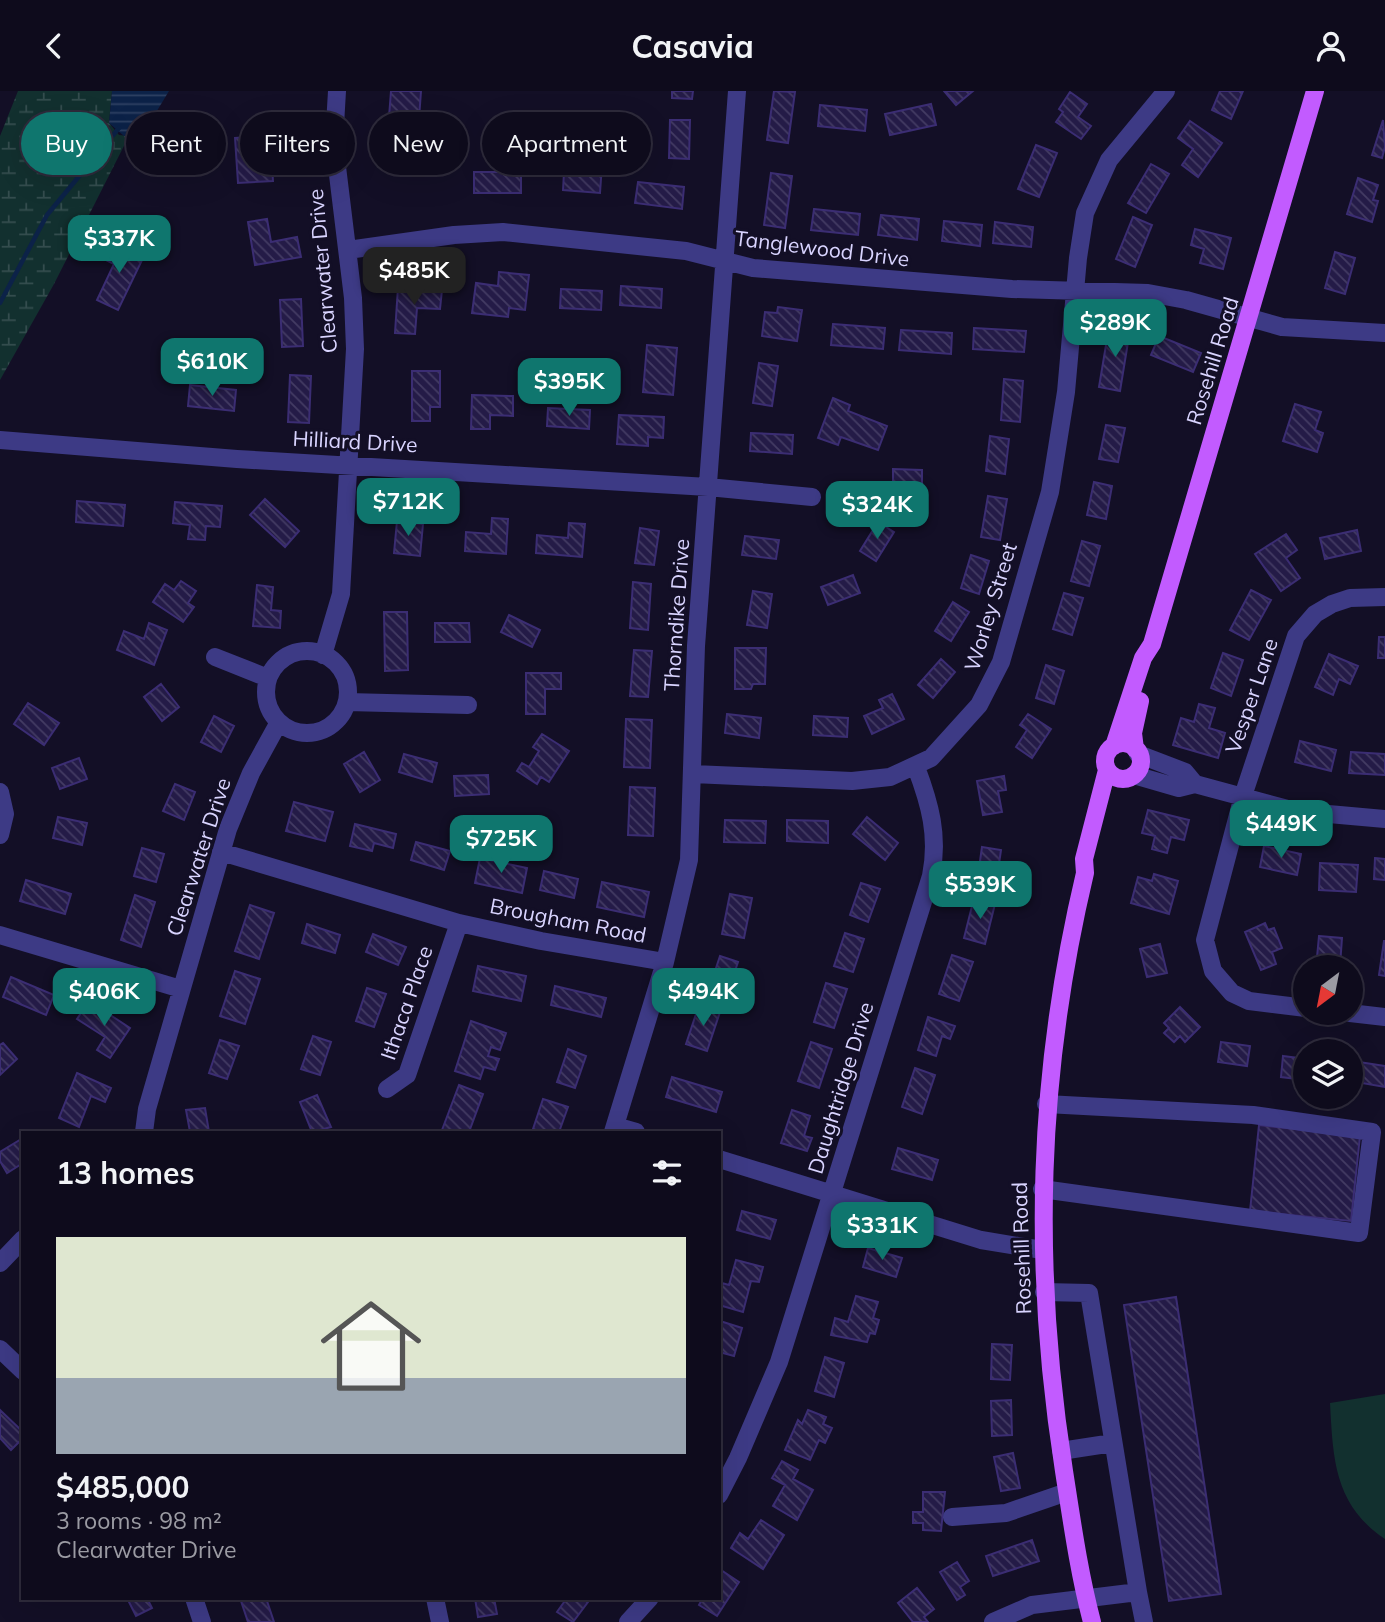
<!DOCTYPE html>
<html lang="en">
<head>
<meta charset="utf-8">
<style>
	:root { --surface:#0e0b1c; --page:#171425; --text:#f1f3f6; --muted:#9b9ba3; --line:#2e2b3b; --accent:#0f766e }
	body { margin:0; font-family:Mulish,sans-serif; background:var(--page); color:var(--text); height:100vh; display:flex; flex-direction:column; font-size:26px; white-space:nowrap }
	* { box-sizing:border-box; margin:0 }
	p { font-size:23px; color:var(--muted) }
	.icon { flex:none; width:38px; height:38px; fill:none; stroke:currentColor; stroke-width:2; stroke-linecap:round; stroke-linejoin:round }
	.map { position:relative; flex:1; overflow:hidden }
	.panel { position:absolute; left:21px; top:1040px; width:700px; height:469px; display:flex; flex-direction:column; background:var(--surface); border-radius:0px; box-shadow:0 7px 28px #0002,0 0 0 2px var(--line) }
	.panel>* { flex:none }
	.guide { position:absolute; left:21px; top:21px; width:700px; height:63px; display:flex; gap:14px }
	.needle { width:46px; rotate:212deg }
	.buttons { position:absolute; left:1293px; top:864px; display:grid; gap:14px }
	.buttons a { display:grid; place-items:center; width:70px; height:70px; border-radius:50%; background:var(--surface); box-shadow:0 7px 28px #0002,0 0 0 2px var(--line); font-size:35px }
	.price { position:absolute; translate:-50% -60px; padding:0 16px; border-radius:14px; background:var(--accent); color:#fff; font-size:23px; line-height:46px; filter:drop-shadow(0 2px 4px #0008) }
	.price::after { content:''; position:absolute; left:50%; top:42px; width:21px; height:16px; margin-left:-10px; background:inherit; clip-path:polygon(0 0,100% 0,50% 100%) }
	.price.active { background:#222; color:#fff }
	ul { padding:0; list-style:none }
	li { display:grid; align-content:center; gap:14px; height:371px; padding:0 35px }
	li+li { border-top:2px solid var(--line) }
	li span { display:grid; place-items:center; height:217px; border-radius:0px; color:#555 }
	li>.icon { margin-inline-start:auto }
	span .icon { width:126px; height:126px; fill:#fffc; stroke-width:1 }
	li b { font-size:30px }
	h2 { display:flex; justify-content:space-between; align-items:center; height:84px; padding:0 35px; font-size:30px }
	.tag { padding:0 24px; border-radius:32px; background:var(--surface); box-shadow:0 7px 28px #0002,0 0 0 2px var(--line); font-size:24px; line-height:63px }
	.tag.active { background:var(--accent); color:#fff }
	header { display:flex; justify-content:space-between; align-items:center; height:91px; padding:0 35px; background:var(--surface); font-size:32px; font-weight:700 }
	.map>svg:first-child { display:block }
	.wetland { fill:url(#wetland-marsh) }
	.pitch { fill:#12302f }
	.water { fill:url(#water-rules) }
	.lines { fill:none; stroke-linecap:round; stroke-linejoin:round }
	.stream { stroke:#0c2248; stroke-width:4.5 }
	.building { fill:url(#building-back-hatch); stroke:#3b2d73; stroke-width:2 }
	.minor { stroke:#3d3a85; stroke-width:18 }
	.major { stroke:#c25bff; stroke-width:18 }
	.labels { text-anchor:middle; stroke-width:6; stroke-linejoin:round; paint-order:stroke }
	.street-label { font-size:21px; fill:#d9d4ff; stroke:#130f26 }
</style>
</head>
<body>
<header><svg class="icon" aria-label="back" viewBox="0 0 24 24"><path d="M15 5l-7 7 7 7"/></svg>Casavia<svg class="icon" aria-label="person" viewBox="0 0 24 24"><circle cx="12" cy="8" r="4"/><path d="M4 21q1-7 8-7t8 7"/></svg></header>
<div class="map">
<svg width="1385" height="1531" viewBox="0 0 1385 1531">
	<defs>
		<pattern id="wetland-marsh" width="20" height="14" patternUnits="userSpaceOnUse" patternTransform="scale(1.75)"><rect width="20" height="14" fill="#12302f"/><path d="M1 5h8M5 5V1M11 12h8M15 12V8" fill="none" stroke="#344d4e"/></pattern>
		<pattern id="water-rules" width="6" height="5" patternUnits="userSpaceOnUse" patternTransform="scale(1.75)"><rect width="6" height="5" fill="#0c2248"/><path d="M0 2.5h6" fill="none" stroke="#2f4163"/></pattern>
		<pattern id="building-back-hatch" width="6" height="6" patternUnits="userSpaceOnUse" patternTransform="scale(1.75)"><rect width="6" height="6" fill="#241b47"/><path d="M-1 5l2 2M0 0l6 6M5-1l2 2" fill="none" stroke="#433b63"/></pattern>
	</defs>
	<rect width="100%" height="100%" fill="#130f26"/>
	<path class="wetland" d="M18,0H112L109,32L119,44L129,45L54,193L0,289V45Z"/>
	<path class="pitch" d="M1385,1303V1448C1334,1414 1333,1367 1330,1312Z"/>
	<path class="water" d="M112,0H169L152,28L135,45H124L109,32Z"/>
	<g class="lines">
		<path class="stream" d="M0,212L47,124L119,37"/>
	</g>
	<path class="building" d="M391,0H421L419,28L389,26Z
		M672,0H693L692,8L672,7Z
		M774,0L795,1L788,52L767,49Z
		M944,0H973L956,14Z
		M1220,0H1243L1231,28L1212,19Z
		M1070,1L1087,13L1078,26L1091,35L1081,48L1056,31L1063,21L1059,18Z
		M931,13L936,34L890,44L885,23Z
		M820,14L867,19L865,40L818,35Z
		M670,29H690L689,68L669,67Z
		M1383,29L1385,56L1382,67L1372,64Z
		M1190,30L1222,52L1198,86L1182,74L1193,58L1178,47Z
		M270,45L273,90L238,92L235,47Z
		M1036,54L1057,62L1039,106L1018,98Z
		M578,72L602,74L600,102L563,99L564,81L578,82Z
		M1151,73L1169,83L1146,122L1128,112Z
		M474,81H521V102H474Z
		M771,82L792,85L785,137L764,134Z
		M1358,87L1378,94L1373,109L1378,110L1372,131L1347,123Z
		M638,91L684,96L682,118L635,112Z
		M814,118L860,123L858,144L811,139Z
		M881,124L919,128L917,149L878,144Z
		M1133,126L1152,134L1135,176L1116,168Z
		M267,128L271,151L297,146L301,166L255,174L248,131Z
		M944,130L982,134L980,155L942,150Z
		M995,131L1033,136L1031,156L993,152Z
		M1195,138L1231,147L1223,178L1200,172L1204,158L1191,154Z
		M109,151L143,167L118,219L97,209L114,173L102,167Z
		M1335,161L1355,167L1345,203L1325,197Z
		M499,181L529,184L525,219L509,217L508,226L472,222L476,192L498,195Z
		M621,195L662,198L661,217L620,214Z
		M398,196L442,199L440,218L417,217L415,243L395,242Z
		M561,198L602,200L601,219L560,217Z
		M301,208L303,255L282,256L280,209Z
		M778,216L802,219L797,250L762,245L765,221L777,222Z
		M833,233L885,237L883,258L831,254Z
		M1109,236L1130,239L1120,300L1099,296Z
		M974,237L1026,240L1024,261L973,258Z
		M901,239L952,242L951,263L899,259Z
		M1159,245L1201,262L1193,281L1151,264Z
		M647,254L677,257L673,304L643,301Z
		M759,272L778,275L772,315L753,312Z
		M412,280H440V316H430V330H412Z
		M290,284L311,285L309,332L288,331Z
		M1004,288L1023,290L1020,331L1001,329Z
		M190,294L236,299L234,320L188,315Z
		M472,304L513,305V325L490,324V338H471Z
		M833,307L850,314L848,320L887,335L878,359L841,346L838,354L818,347Z
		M1295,313L1321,321L1315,339L1323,342L1317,361L1283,350Z
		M548,317L590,319L589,338L547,335Z
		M619,324L664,326L663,347L648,346V355L617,353Z
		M1106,334L1125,337L1118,371L1099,368Z
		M751,342L793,344L792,363L750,360Z
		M990,345L1009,348L1005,383L986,380Z
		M893,378L922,379V394H913V417L893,416Z
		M1094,391L1112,395L1106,428L1087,424Z
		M988,405L1007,408L1000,449L981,446Z
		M265,408L299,440L285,456L250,424Z
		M77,410L125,414L123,435L76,431Z
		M175,411L222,415L220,436L206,435L205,449L188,448L190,434L173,432Z
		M492,427L508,428L506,463L465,460L466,441L491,443Z
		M397,430L423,433L420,465L394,462Z
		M878,431L894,441L876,470L860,460Z
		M569,432L585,433L582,466L536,462L537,444L568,447Z
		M640,437L659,440L654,474L635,472Z
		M1357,439L1361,460L1325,468L1320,447Z
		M1286,443L1297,459L1286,467L1300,487L1281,500L1255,463Z
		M745,445L779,449L776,468L742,464Z
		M1082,450L1100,455L1089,495L1071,490Z
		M971,464L989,470L979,503L961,497Z
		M853,484L860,502L828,514L821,496Z
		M181,490L196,500L188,512L194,516L183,531L153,511L165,493L174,499Z
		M633,491L651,493L648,539L630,537Z
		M257,494L273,496L271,519L281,520L280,537L253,535Z
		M1251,499L1271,509L1249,549L1230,539Z
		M753,500L772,503L767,537L747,534Z
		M1064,502L1083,507L1072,544L1053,538Z
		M953,511L969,521L951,550L935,540Z
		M384,521H407L408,579L385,580Z
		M509,524L540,539L532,556L501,541Z
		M149,532L167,539L154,574L117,559L124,540L144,548Z
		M435,532H469L470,551H435Z
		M1379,546H1385V567H1378Z
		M735,557H766L765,593H753L751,598H735Z
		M634,559L652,560L648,606L630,605Z
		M1223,562L1243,569L1231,605L1211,597Z
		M1329,563L1358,575L1350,593L1339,588L1333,604L1315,596Z
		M941,568L955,581L933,607L918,594Z
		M1046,574L1064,580L1054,613L1036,607Z
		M526,582H561V598H545V623H526Z
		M161,593L179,616L162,630L144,606Z
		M892,603L904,628L872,643L864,625L883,617L879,609Z
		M28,612L59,632L44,654L14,633Z
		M1199,613L1215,617L1209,637L1225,642L1218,667L1173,654L1181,627L1194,631Z
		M727,623L761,627L759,647L725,642Z
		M1028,623L1051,638L1032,667L1016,656L1027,639L1020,634Z
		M214,625L234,635L221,661L201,651Z
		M814,625L848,627L847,646L813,644Z
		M626,628L652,629L650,677L624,676Z
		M542,643L569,660L549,691L541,686L537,693L517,680L522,672L529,676L539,660L533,656Z
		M1300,650L1336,659L1331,680L1295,671Z
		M364,661L380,689L360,701L344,673Z
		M1351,661L1385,663V684L1349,682Z
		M404,663L437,672L432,691L399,681Z
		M79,667L87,688L60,698L52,677Z
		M488,684L489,703L455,705L454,685Z
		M1004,685L1006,699L998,700L1002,721L983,724L977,690Z
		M175,693L195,701L184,729L163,720Z
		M630,696L655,697L653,745L628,744Z
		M294,711L333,721L325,750L286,740Z
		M1148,719L1189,729L1184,749L1171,746L1167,762L1152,758L1155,745L1142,742Z
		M58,726L87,732L82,754L53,747Z
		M867,726L898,752L885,769L853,743Z
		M725,729L766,730L765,752L724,751Z
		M787,729L828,730V752L787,750Z
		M355,733L396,743L393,757L374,752L372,760L350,755Z
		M416,751L450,760L444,779L411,769Z
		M1264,755L1301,763L1297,784L1260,776Z
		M982,756L1001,759L996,794L977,791Z
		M142,757L164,763L156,791L134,785Z
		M480,767L527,777L522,802L475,792Z
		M1375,767L1385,768V789L1374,788Z
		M1320,772L1358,774L1356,801L1319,799Z
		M544,780L578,788L574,807L540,799Z
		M1154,783L1178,790L1169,823L1131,812L1138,786L1152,790Z
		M26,789L71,803L65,823L20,810Z
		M602,791L649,801L644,826L597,816Z
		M861,792L880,798L868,831L850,824Z
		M730,803L752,807L744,847L722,843Z
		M135,804L155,811L141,856L121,849Z
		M974,807L995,813L985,853L964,847Z
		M250,814L274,822L259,868L235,860Z
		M1265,832L1268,839L1274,837L1282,857L1272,861L1276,873L1261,879L1245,841Z
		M307,833L340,844L335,862L302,852Z
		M845,842L864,848L853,881L834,875Z
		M373,843L406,856L398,874L366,861Z
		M1319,845L1342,847L1340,875L1345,877H1316Z
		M1384,850H1385V885L1379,884Z
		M1160,853L1167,882L1147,886L1140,858Z
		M952,864L973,871L959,910L939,903Z
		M720,865L738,871L727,904L709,898Z
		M478,875L526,885L521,910L473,900Z
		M235,880L260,888L245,933L220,925Z
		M11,886L54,904L46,924L3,906Z
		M826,892L847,898L834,937L814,931Z
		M555,895L606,907L601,926L551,914Z
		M367,897L386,903L374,936L356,930Z
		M89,910L130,937L110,967L97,959L105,946L77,928Z
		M699,914L720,921L707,960L686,953Z
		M1180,916L1200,936L1185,951L1180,945L1174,951L1164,942L1169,937L1164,932Z
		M928,926L955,935L950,948L942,945L936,965L918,959Z
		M471,930L506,942L500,959L491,956L488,965L499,968L495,979L484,976L480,988L455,980Z
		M313,945L331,951L320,984L301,978Z
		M220,949L239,955L227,988L209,982Z
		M811,951L832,958L819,997L798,990Z
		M1221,951L1250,955L1247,975L1218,971Z
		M3,952L17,968L0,984V954Z
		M568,958L586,965L575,997L557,991Z
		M1283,965L1306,968V989L1281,986Z
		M1359,971L1385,975V996L1356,991Z
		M915,977L935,984L922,1023L902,1016Z
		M77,982L111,997L105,1011L91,1005L79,1036L59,1027Z
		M672,986L722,1001L716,1021L666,1006Z
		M459,994L483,1003L469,1041L442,1039Z
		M317,1004L331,1036L312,1041L300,1011Z
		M543,1008L568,1016L559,1041H532Z
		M205,1017L209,1041H190L186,1019Z
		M792,1019L810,1025L804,1045L812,1047L807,1060L781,1052Z
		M1259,1034L1360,1045L1351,1130L1250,1120Z
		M23,1047V1072L7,1082L0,1070V1061Z
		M898,1057L938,1069L932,1089L892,1078Z
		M742,1120L776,1129L770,1148L737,1139Z
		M868,1157L902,1167L896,1186L863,1176Z
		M736,1169L763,1176L759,1191L751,1190L743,1221L719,1214L722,1192L729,1194Z
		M856,1205L878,1211L873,1227L879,1229L875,1243L870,1242L867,1251L831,1244L835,1227L848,1231Z
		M1176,1206L1221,1503L1169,1510L1124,1214Z
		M720,1230L742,1237L734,1265L719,1261Z
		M992,1253L1012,1254L1010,1289L991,1288Z
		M825,1266L844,1272L834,1306L815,1300Z
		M1011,1309L1012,1344L992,1345L991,1310Z
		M0,1319L23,1341V1347L11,1359L0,1347Z
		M808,1319L826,1326L823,1333L832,1337L825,1352L819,1349L810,1369L785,1359L798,1329L802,1333Z
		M1013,1362L1020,1397L1001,1400L994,1366Z
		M782,1370L798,1379L793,1388L813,1399L797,1429L773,1415L785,1394L772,1387Z
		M923,1401H945L941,1440L923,1439V1432H913V1421H923Z
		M761,1429L784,1444L763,1478L731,1457L740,1442L748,1448Z
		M1032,1449L1039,1470L993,1485L986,1465Z
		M957,1471L969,1490L960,1496L965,1504L957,1509L940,1481Z
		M721,1479L739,1491L717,1525L699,1514L703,1507H719Z
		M917,1497L934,1518L924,1526L928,1531H913L898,1512Z
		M127,1507H147L152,1517L136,1525Z
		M240,1507H266L274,1531H248Z
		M475,1507H494L497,1523L478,1526Z
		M567,1507H591L573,1531L557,1521Z"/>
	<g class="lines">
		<path class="minor" d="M348,159L454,144L503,141L686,160L753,177L1012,198L1148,202L1186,209L1282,236L1385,242
			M0,349L237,368L708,396L812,406
			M266 601a41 41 0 1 1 82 0a41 41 0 1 1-82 0Z
			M323,564L341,503L355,258L353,207L334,51L337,0
			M215,566L268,587
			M347,611L468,614
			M1138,663L1185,681L1195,693
			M693,683L852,690L890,686L931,667L979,614L1001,571L1050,401L1066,301L1078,167L1085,122L1109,69L1166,0
			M1134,684L1179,697L1195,693L1295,720L1385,728
			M0,701L5,723L0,744
			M221,761L459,832L541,850L665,871
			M0,844L181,898
			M1306,917L1249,910L1232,902L1213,880L1205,849L1243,705L1296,545L1315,523L1332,513L1350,507L1385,506
			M1350,922L1385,926
			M387,998L407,984L459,832
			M615,1035L636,1041
			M144,1041L147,1018L228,738L251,682L279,631
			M613,1041L665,871L689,769L696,555L737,0
			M719,1068L981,1149L1042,1159
			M1042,1098L1359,1142L1372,1041L1253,1024L1046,1013
			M0,1172L23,1148
			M0,1258L23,1280
			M1061,1360L1113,1352
			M719,1404L738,1367L779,1271L931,785C939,745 930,713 916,676
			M952,1426L1006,1422L1067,1401
			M1138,1501L1144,1531
			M194,1507L202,1531
			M435,1507L440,1531
			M628,1531L650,1507
			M993,1531L1032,1514L1138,1501L1089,1202L1044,1201"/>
		<path class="major" d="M1105 670a18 18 0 1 1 36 0a18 18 0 1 1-36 0Z
			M1114,655L1143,567L1152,553L1315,0
			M1135,658L1133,642L1140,610
			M1092,1531C1079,1482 1072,1431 1064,1380C1032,1176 1037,984 1085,782L1084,768L1107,679"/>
	</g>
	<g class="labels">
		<g class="street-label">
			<text transform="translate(822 158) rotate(7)" y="7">Tanglewood Drive</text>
			<text transform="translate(323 180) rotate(-95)" y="7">Clearwater Drive</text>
			<text transform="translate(1213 270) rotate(-73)" y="7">Rosehill Road</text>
			<text transform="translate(355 351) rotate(3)" y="7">Hilliard Drive</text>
			<text transform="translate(991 516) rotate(-73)" y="7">Worley Street</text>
			<text transform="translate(677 524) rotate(-86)" y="7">Thorndike Drive</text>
			<text transform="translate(1252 605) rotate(-71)" y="7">Vesper Lane</text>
			<text transform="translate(199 766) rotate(-72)" y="7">Clearwater Drive</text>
			<text transform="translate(568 830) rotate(11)" y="7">Brougham Road</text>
			<text transform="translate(407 912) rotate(-71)" y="7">Ithaca Place</text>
			<text transform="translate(841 997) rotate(-73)" y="7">Daughtridge Drive</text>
			<text transform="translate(1022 1157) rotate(-92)" y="7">Rosehill Road</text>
		</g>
	</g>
</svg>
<div class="buttons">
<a><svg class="needle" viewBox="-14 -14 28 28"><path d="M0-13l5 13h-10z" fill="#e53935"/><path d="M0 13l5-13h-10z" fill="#9b9ba3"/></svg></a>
<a><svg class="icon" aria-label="layers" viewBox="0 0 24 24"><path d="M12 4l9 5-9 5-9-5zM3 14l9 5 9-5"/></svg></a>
</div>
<b class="price" style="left:119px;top:184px">$337K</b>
<b class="price active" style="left:414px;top:216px">$485K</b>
<b class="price" style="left:1115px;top:268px">$289K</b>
<b class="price" style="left:212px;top:307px">$610K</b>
<b class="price" style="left:569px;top:327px">$395K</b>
<b class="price" style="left:408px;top:447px">$712K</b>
<b class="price" style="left:877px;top:450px">$324K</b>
<b class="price" style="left:1281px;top:769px">$449K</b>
<b class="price" style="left:501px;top:784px">$725K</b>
<b class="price" style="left:980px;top:830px">$539K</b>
<b class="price" style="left:104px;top:937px">$406K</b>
<b class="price" style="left:703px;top:937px">$494K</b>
<b class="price" style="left:882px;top:1171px">$331K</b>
<div class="guide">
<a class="tag active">Buy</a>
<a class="tag">Rent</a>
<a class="tag">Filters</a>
<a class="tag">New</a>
<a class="tag">Apartment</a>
</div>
<section class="panel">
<h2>13 homes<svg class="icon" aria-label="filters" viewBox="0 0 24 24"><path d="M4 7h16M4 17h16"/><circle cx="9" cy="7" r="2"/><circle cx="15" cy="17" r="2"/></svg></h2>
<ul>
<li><span style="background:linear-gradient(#dfe7d0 65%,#9aa5b1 0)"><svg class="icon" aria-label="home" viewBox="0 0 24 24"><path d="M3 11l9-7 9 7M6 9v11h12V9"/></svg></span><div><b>$485,000</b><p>3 rooms · 98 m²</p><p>Clearwater Drive</p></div></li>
</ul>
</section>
</div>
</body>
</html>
